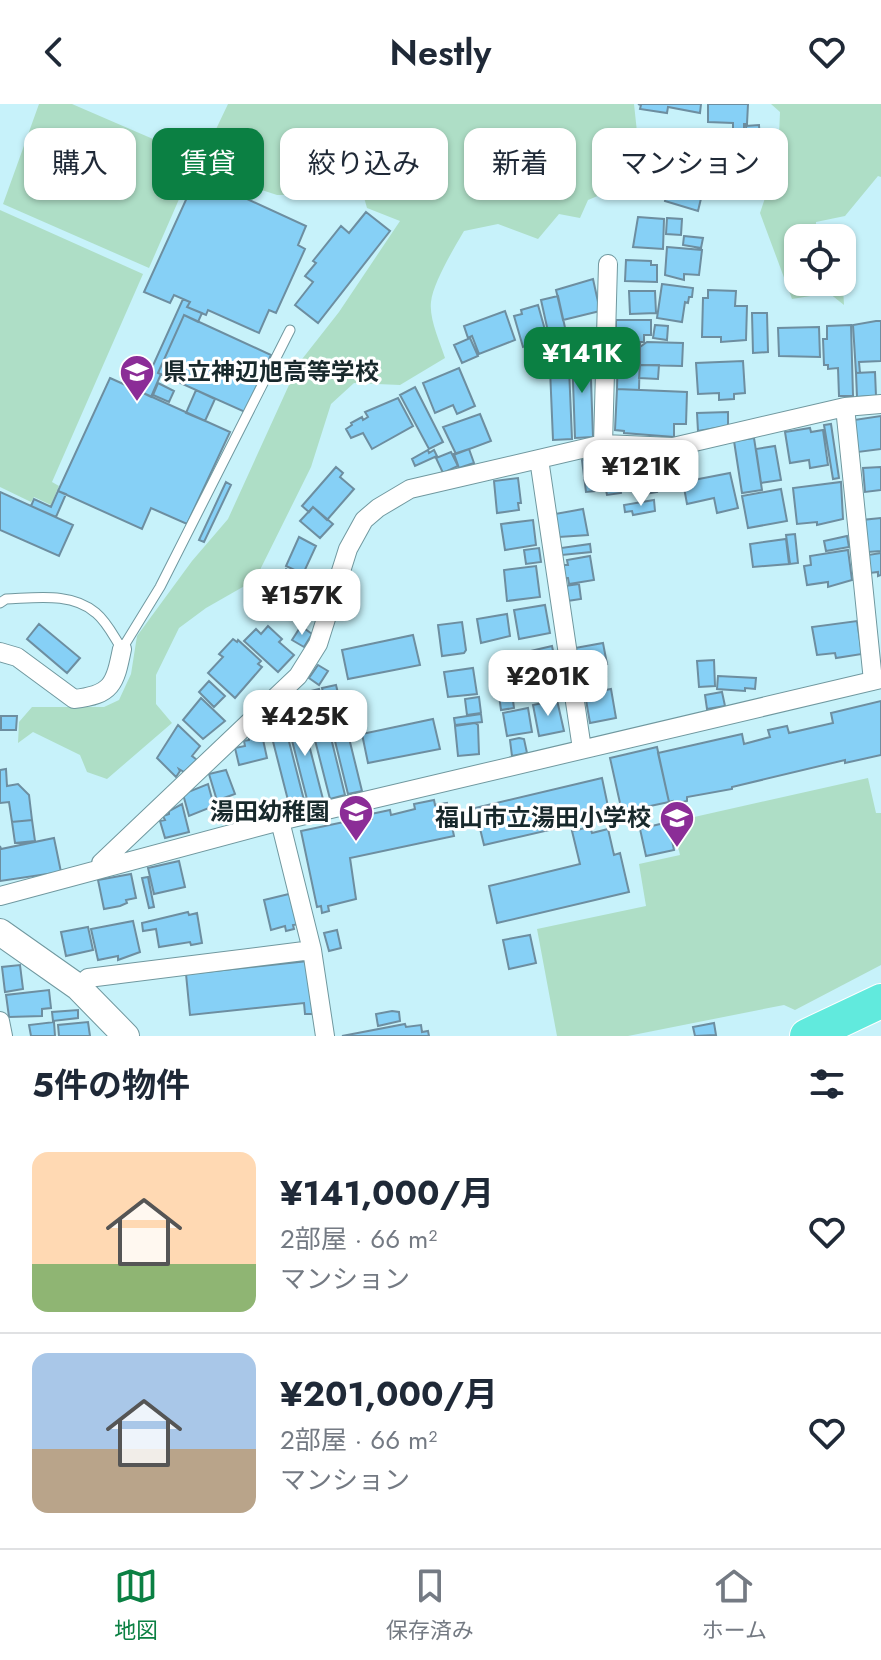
<!DOCTYPE html>
<html lang="ja">
<head>
<meta charset="utf-8">
<style>
	:root { --surface:#fff; --page:#f2f2f3; --text:#1f2937; --muted:#747a83; --line:#e0e1e3; --accent:#0b8043 }
	body { margin:0; font-family:Jost,"Noto Sans JP",sans-serif; background:var(--page); color:var(--text); height:100vh; display:flex; flex-direction:column; font-size:30px; white-space:nowrap }
	* { box-sizing:border-box; margin:0 }
	p { font-size:26px; color:var(--muted) }
	.icon { flex:none; width:44px; height:44px; fill:none; stroke:currentColor; stroke-width:2; stroke-linecap:round; stroke-linejoin:round }
	.map { position:relative; height:932px; overflow:hidden }
	.drawer { display:flex; flex-direction:column; background:var(--surface); flex:1 }
	.drawer>* { flex:none }
	.hud { position:absolute; left:24px; top:24px; width:834px; height:72px; display:flex; gap:16px }
	.buttons { position:absolute; left:784px; top:120px; display:grid; gap:16px }
	.buttons a { display:grid; place-items:center; width:72px; height:72px; border-radius:16px; background:var(--surface); box-shadow:0 2px 6px #0004; font-size:40px }
	.price { position:absolute; translate:-50% -68px; padding:0 18px; border-radius:16px; background:#fff; color:#222; font-size:26px; line-height:52px; filter:drop-shadow(0 2px 4px #0008) }
	.price::after { content:''; position:absolute; left:50%; top:48px; width:24px; height:18px; margin-left:-12px; background:inherit; clip-path:polygon(0 0,100% 0,50% 100%) }
	.price.current { background:var(--accent); color:#fff }
	ul { padding:0; list-style:none }
	li { display:flex; align-items:center; gap:24px; height:200px; padding:0 32px }
	li+li { border-top:2px solid var(--line) }
	li span { display:grid; place-items:center; flex:none; width:224px; height:160px; border-radius:16px; color:#555 }
	li>.icon { margin-inline-start:auto }
	span .icon { width:96px; height:96px; fill:#fffc; stroke-width:1 }
	li b { font-size:34px }
	h2 { display:flex; justify-content:space-between; align-items:center; height:96px; padding:0 32px; font-size:34px }
	.tag { padding:0 28px; border-radius:16px; background:var(--surface); box-shadow:0 2px 6px #0004; font-size:28px; line-height:72px }
	.tag.current { background:var(--accent); color:#fff }
	header { display:flex; justify-content:space-between; align-items:center; height:104px; padding:0 32px; background:var(--surface); font-size:36px; font-weight:600 }
	.tabs { display:flex; justify-content:space-around; align-items:center; height:112px; border-top:2px solid var(--line); background:var(--surface); font-size:22px; color:var(--muted) }
	.tabs a { display:grid; justify-items:center; gap:4px }
	.tabs .current { color:var(--accent) }
	.map>svg:first-child { display:block }
	.green { fill:#aedec6 }
	.building { fill:#86d0f6; stroke:#6d8ea0; stroke-width:2 }
	.lines { fill:none; stroke-linecap:round; stroke-linejoin:round }
	.lane-casing { stroke:#70989f; stroke-width:11 }
	.street-casing { stroke:#70989f; stroke-width:20 }
	.secondary-casing { stroke:#70989f; stroke-width:28 }
	.highway-casing { stroke:#fff; stroke-width:36 }
	.lane { stroke:#fff; stroke-width:9 }
	.street { stroke:#fff; stroke-width:18 }
	.secondary { stroke:#fff; stroke-width:26 }
	.highway { stroke:#61eadd; stroke-width:34 }
	.labels { text-anchor:middle; stroke-width:6; stroke-linejoin:round; paint-order:stroke }
	.poi-label { font-size:24px; font-weight:bold; fill:#18292c; stroke:#fff; text-anchor:end }
</style>
</head>
<body>
<header><svg class="icon" aria-label="back" viewBox="0 0 24 24"><path d="M15 5l-7 7 7 7"/></svg>Nestly<svg class="icon" aria-label="heart" viewBox="0 0 24 24"><path d="M12 20l-8-8c-3-5 5-10 8-4 3-6 11-1 8 4z"/></svg></header>
<div class="map">
<svg width="881" height="932" viewBox="0 0 881 932">
	<rect width="100%" height="100%" fill="#c7f2fa"/>
	<path class="green" d="M39,0H72L197,54L149,164L3,100Z
		M228,0H634L637,28L621,46L622,65L612,86L588,96L580,114L559,110L538,135L498,120L464,127C454,144 433,179 431,198C429,215 440,238 445,254L400,281L354,279L331,300L311,363L255,476L206,504L179,524L156,571V600L172,619L107,675L87,668L80,651L33,628L18,639L19,618L32,603H104L119,596L131,570L137,532L192,457L228,415L299,259L339,208L400,117L367,104L363,90L277,91L231,76L208,42Z
		M771,0H881V73L878,72L845,112L816,118V134H798V178H842V165L844,201L829,189L792,195L760,109L778,55L780,8Z
		M0,106L143,170L52,378L59,382L51,401L34,393L31,398L0,383Z
		M868,674L876,709H881V861L795,906L784,901L628,932H557L537,825L646,802L639,760L680,751L672,718Z"/>
	<path class="building" d="M638,0H701L700,9L668,3L667,9L640,5L641,1Z
		M708,0H748L747,20H744V28H733V19L708,18Z
		M759,21L760,36L747,37L746,22Z
		M758,49L759,82L737,84L735,50Z
		M643,62L668,67L663,92L634,87L638,67L641,68Z
		M672,64L701,70L699,80L704,82L698,107L665,97Z
		M200,65L224,76L221,83L306,122L298,141L305,145L276,209L269,206L259,229L208,206L206,211L187,203L190,198L174,191L170,199L144,188Z
		M366,108L390,127L318,219L295,201L313,178L305,172L316,159L313,157L341,122L349,129Z
		M638,113L664,115L663,145L633,143Z
		M667,114L682,115L681,131L666,130Z
		M684,132L703,134L701,144L683,141Z
		M667,143L702,146L699,171L684,170V176L665,171Z
		M626,156L651,157V161H657V178L625,177Z
		M593,175L600,207L563,216L556,186Z
		M662,180L693,184L692,193H689L688,199L685,198L682,218L657,214Z
		M708,186L736,187L735,202H747L746,236L721,238V233H702L703,194H708Z
		M629,187H655L656,209L630,210Z
		M558,192L566,228L549,232L541,196Z
		M183,195L190,198L187,203L202,209L198,218L184,211L158,269L161,270L151,293L141,288Z
		M538,201L547,233L523,243L514,212L522,210L521,206Z
		M505,207L515,236L479,250L472,232L468,234L464,222Z
		M752,209H767L768,248L753,249Z
		M184,211L271,251L245,308L158,269Z
		M616,216H651V231H644V238H640V241H622V233H616Z
		M876,217H881V257L859,258L860,269H856L853,221Z
		M655,221L668,222L667,236L653,234Z
		M851,221L853,292H839L838,264L828,265V261H824L823,235H827V222Z
		M819,223L820,253L779,252L778,224Z
		M470,234L478,252L462,259L454,241Z
		M647,238L683,239L682,262L640,261V243Z
		M548,243L555,256L554,260L536,266L530,249Z
		M618,244L640,245L639,286L617,285Z
		M590,248L593,333L575,334L572,249Z
		M743,257L745,289L734,290V295L719,296V289L698,290L696,259Z
		M640,261H659L658,275L639,274Z
		M459,264L475,302L457,310L453,301L435,309L423,279Z
		M569,264L572,335L553,336L550,265Z
		M875,268L876,292L857,293L856,269Z
		M110,274L230,328L187,420L151,404L142,425L58,387Z
		M158,279L174,287L169,298L153,291Z
		M415,283L443,338L429,345L400,291Z
		M617,285L687,288L686,320H674V333L624,329V327L615,326Z
		M196,286L215,295L205,317L186,309Z
		M398,294L413,322L372,345L363,329L351,334L346,325L352,321L351,319L362,313L363,316L368,313L365,308Z
		M728,308V322L698,327L697,309Z
		M480,310L491,337L456,350L443,323Z
		M881,312V345L858,348L854,316Z
		M831,320L839,374L833,375L824,321Z
		M810,324L811,328L823,326L828,361L810,364L809,356L790,359L785,328Z
		M754,334L762,386L742,389L734,337Z
		M775,342L781,376L761,379L756,345Z
		M469,345L474,359L459,364L454,350Z
		M428,346L429,349L434,346L437,352L415,362L412,355Z
		M451,348L458,362L443,369L436,354Z
		M627,350L631,382L620,383L621,389L607,391L606,386L586,388L582,356Z
		M651,350L657,388L639,391L638,382H634L630,353Z
		M336,363L343,369L340,373L354,385L327,416L313,403L309,408L302,402Z
		M881,363V386L865,388L863,364Z
		M730,369L738,404L717,409L714,394L687,400L683,378Z
		M518,374L521,399H518L519,406L497,409L494,377Z
		M226,378L231,381L204,438L199,436Z
		M841,378L843,415L817,421V418L797,420L793,384Z
		M781,385L787,417L748,424L742,392Z
		M58,387L66,390L56,413L31,402L34,395L51,403Z
		M0,388L73,421L59,452L0,426Z
		M654,396L655,407L633,411L632,407L625,408L624,401Z
		M313,403L333,420L320,434L300,417Z
		M583,405L588,431L559,433L555,410Z
		M881,414V447L868,448L862,416Z
		M533,416L536,441L505,446L501,420Z
		M795,430L798,459L790,460L786,431Z
		M847,432L849,443L826,447L824,437Z
		M299,433L316,442L303,470L286,462Z
		M786,435L789,460L753,463L750,440Z
		M590,440L591,448L562,451L561,444Z
		M539,444L541,458L526,460L524,446Z
		M848,446L852,476L828,483V478L807,481L804,462L811,461L810,452Z
		M881,449V471L878,472V468L870,469L868,451Z
		M590,452L594,476L569,480L568,474H564L562,461H568L567,456Z
		M536,462L540,493L507,497L504,466Z
		M286,465L312,480L299,503L313,512L306,523L275,504L277,500L268,495Z
		M313,480L325,487L317,501L305,493Z
		M579,480L581,495L567,497L565,482Z
		M545,501L550,529L519,535L514,506Z
		M507,510L510,532L481,539L477,515Z
		M857,517L862,550L836,554L835,549L817,551L812,523Z
		M462,518L466,546L464,549L442,552L438,521Z
		M39,520L80,554L67,569L27,535Z
		M268,522L282,535L279,538L294,551L278,568L244,537L256,525L261,530Z
		M301,522L312,530L304,543L292,536Z
		M413,531L420,561L348,575L342,546Z
		M233,535L237,538L238,536L261,557L258,560L262,563L235,594L208,569L223,553L219,550Z
		M603,539L607,560H604L606,572L580,574L575,544Z
		M552,542L557,566L527,572L522,549Z
		M521,556L525,580L499,585L494,562Z
		M714,556L715,582L699,583L697,557Z
		M318,561L328,567L319,581L309,574Z
		M473,564L477,590L448,593L444,568Z
		M557,567L561,585L545,588L541,571Z
		M718,572L756,574L755,585L745,584V587L717,585Z
		M209,577L225,592L214,603L199,588Z
		M336,581L362,687L348,690L322,584Z
		M319,585L345,691L330,695L303,589Z
		M611,585L616,614L590,619L585,590Z
		M722,588L725,602L707,605L705,591Z
		M512,589L514,604L501,606L499,591Z
		M479,593L481,609L467,611L465,595Z
		M201,594L225,617L203,635L183,616Z
		M557,596L564,627L539,632L533,601Z
		M881,597V651L845,659V656L732,683V685L687,693V697L674,700L673,697L669,698L658,649L742,630L744,640L770,633L768,626L787,622L789,629L833,619L831,609Z
		M528,604L532,628L507,632L503,609Z
		M301,610L323,695L308,699L286,613Z
		M481,610L482,618L455,621L454,614Z
		M1,612H17L16,626H1Z
		M283,614L305,700L290,704L268,618Z
		M433,615L440,645L368,659L362,630Z
		M475,619L478,621L479,650L458,652L455,622Z
		M178,621L200,642L192,652L197,656L184,668L179,665L180,667L176,673L157,654Z
		M262,631L267,654L239,661L235,644L245,642L244,637L249,636V634Z
		M519,634L524,635L527,649L512,652L510,636Z
		M657,643L669,698L622,708L610,654Z
		M6,665L7,682L18,680L29,691L32,716L12,718L9,698L0,699V666Z
		M226,666L235,690L224,694L225,698L218,700L209,670Z
		M602,674L610,712L484,741L475,704Z
		M208,680L214,702L189,712L183,690Z
		M434,696L435,701L447,699L454,732L350,754L356,795L328,802L329,807L322,809L321,802L317,803L301,727L363,714V717L372,715L371,710L390,706L391,711L415,705L414,700Z
		M182,700L189,728L165,734L160,717L165,716L163,712L169,710V707Z
		M32,716L35,737L15,739L12,718Z
		M668,718L674,746L646,752L640,725Z
		M590,723L592,729L608,725L614,751L620,749L629,788L497,819L489,782L580,760L572,727Z
		M54,734L61,768L0,777V742L1,745Z
		M179,757L185,783L154,790L148,764Z
		M131,770L136,794L126,796L127,799L120,802L104,805L98,776Z
		M148,773L154,803L149,804L142,774Z
		M293,789L300,820L293,821L294,825L286,827L285,822L271,826L264,796Z
		M188,808L189,811L197,809L202,839L191,841L190,838L159,843L156,825L143,827L142,819Z
		M133,817L140,848L118,856V852L98,856L91,825Z
		M88,823L93,846L66,852L61,828Z
		M337,826L341,844L329,847L324,829Z
		M530,831L536,859L509,865L503,836Z
		M308,857L313,910H305L304,899L190,911L186,870Z
		M20,861L23,885L5,888L2,863Z
		M49,886L51,904L42,905V912L9,913L6,891Z
		M78,906V914L53,917L52,908Z
		M392,907L399,908L400,917L378,922L376,910Z
		M54,918L55,932H31L29,921Z
		M88,918L90,932H59L58,921Z
		M714,919L716,931L695,932L693,923Z
		M405,920L406,923L421,921L422,928L428,927L429,932H342Z"/>
	<g class="lines">
		<g class="lane-casing">
			<path id="lane" d="M0,499L6,495C36,494 72,488 96,509C107,518 114,533 122,545L160,483L290,226"/>
		</g>
		<g class="street-casing">
			<path id="street" d="M845,303L873,577
				M603,340L608,160
				M539,355L582,645
				M0,548L17,553L74,595C112,591 115,580 122,545
				M280,717L312,846L325,932
				M101,764V759L298,572L318,540L348,445L364,416L378,404L410,385L603,340L673,343L845,303L881,300
				M0,792L280,717L881,575
				M78,883L88,874L312,846
				M0,917L3,932"/>
		</g>
		<g class="secondary-casing">
			<path id="secondary" d="M0,828L78,883L126,932"/>
		</g>
		<g class="highway-casing">
			<path id="highway" d="M807,932L881,897"/>
		</g>
		<use href="#lane" class="lane"/>
		<use href="#street" class="street"/>
		<use href="#secondary" class="secondary"/>
		<use href="#highway" class="highway"/>
	</g>
	<defs>
		<g id="school-pin" transform="scale(1.8)"><path d="M0 17L-7.5 6A9.5 9.5 0 1 1 7.5 6Z" fill="#8b2d97" stroke="#fff"/><path d="M0-5L7-2L0 1L-7-2ZM-4 1L0 2.5L4 1V4Q0 6-4 4Z" fill="#fff"/></g>
	</defs>
	<g fill-rule="evenodd">
		<use href="#school-pin" x="137" y="268"/>
		<use href="#school-pin" x="356" y="708"/>
		<use href="#school-pin" x="677" y="714"/>
	</g>
	<g class="labels">
		<g class="poi-label">
			<text x="163" y="276" text-anchor="start">県立神辺旭高等学校</text>
			<text x="330" y="716">湯田幼稚園</text>
			<text x="651" y="722">福山市立湯田小学校</text>
		</g>
	</g>
</svg>
<div class="buttons">
<a><svg class="icon" aria-label="locate" viewBox="0 0 24 24"><circle cx="12" cy="12" r="6"/><path d="M12 2v4M12 18v4M2 12h4M18 12h4"/></svg></a>
</div>
<b class="price current" style="left:582px;top:291px">¥141K</b>
<b class="price" style="left:641px;top:404px">¥121K</b>
<b class="price" style="left:302px;top:533px">¥157K</b>
<b class="price" style="left:548px;top:614px">¥201K</b>
<b class="price" style="left:305px;top:654px">¥425K</b>
<div class="hud">
<a class="tag">購入</a>
<a class="tag current">賃貸</a>
<a class="tag">絞り込み</a>
<a class="tag">新着</a>
<a class="tag">マンション</a>
</div>
</div>
<section class="drawer">
<h2>5件の物件<svg class="icon" aria-label="filters" viewBox="0 0 24 24"><path d="M4 7h16M4 17h16"/><circle cx="9" cy="7" r="2"/><circle cx="15" cy="17" r="2"/></svg></h2>
<ul>
<li><span style="background:linear-gradient(#ffd9b3 70%,#8fb573 0)"><svg class="icon" aria-label="home" viewBox="0 0 24 24"><path d="M3 11l9-7 9 7M6 9v11h12V9"/></svg></span><div><b>¥141,000/月</b><p>2部屋 · 66 m²</p><p>マンション</p></div><svg class="icon" aria-label="heart" viewBox="0 0 24 24"><path d="M12 20l-8-8c-3-5 5-10 8-4 3-6 11-1 8 4z"/></svg></li>
<li><span style="background:linear-gradient(#a9c7e8 60%,#b9a48a 0)"><svg class="icon" aria-label="home" viewBox="0 0 24 24"><path d="M3 11l9-7 9 7M6 9v11h12V9"/></svg></span><div><b>¥201,000/月</b><p>2部屋 · 66 m²</p><p>マンション</p></div><svg class="icon" aria-label="heart" viewBox="0 0 24 24"><path d="M12 20l-8-8c-3-5 5-10 8-4 3-6 11-1 8 4z"/></svg></li>
</ul>
</section>
<nav class="tabs">
<a class="current"><svg class="icon" aria-label="map" viewBox="0 0 24 24"><path d="M3 6l6-2 6 2 6-2v14l-6 2-6-2-6 2zM9 4v14M15 6v14"/></svg>地図</a>
<a><svg class="icon" aria-label="saved" viewBox="0 0 24 24"><path d="M7 4h10v16l-5-4-5 4z"/></svg>保存済み</a>
<a><svg class="icon" aria-label="home" viewBox="0 0 24 24"><path d="M3 11l9-7 9 7M6 9v11h12V9"/></svg>ホーム</a>
</nav>
</body>
</html>
